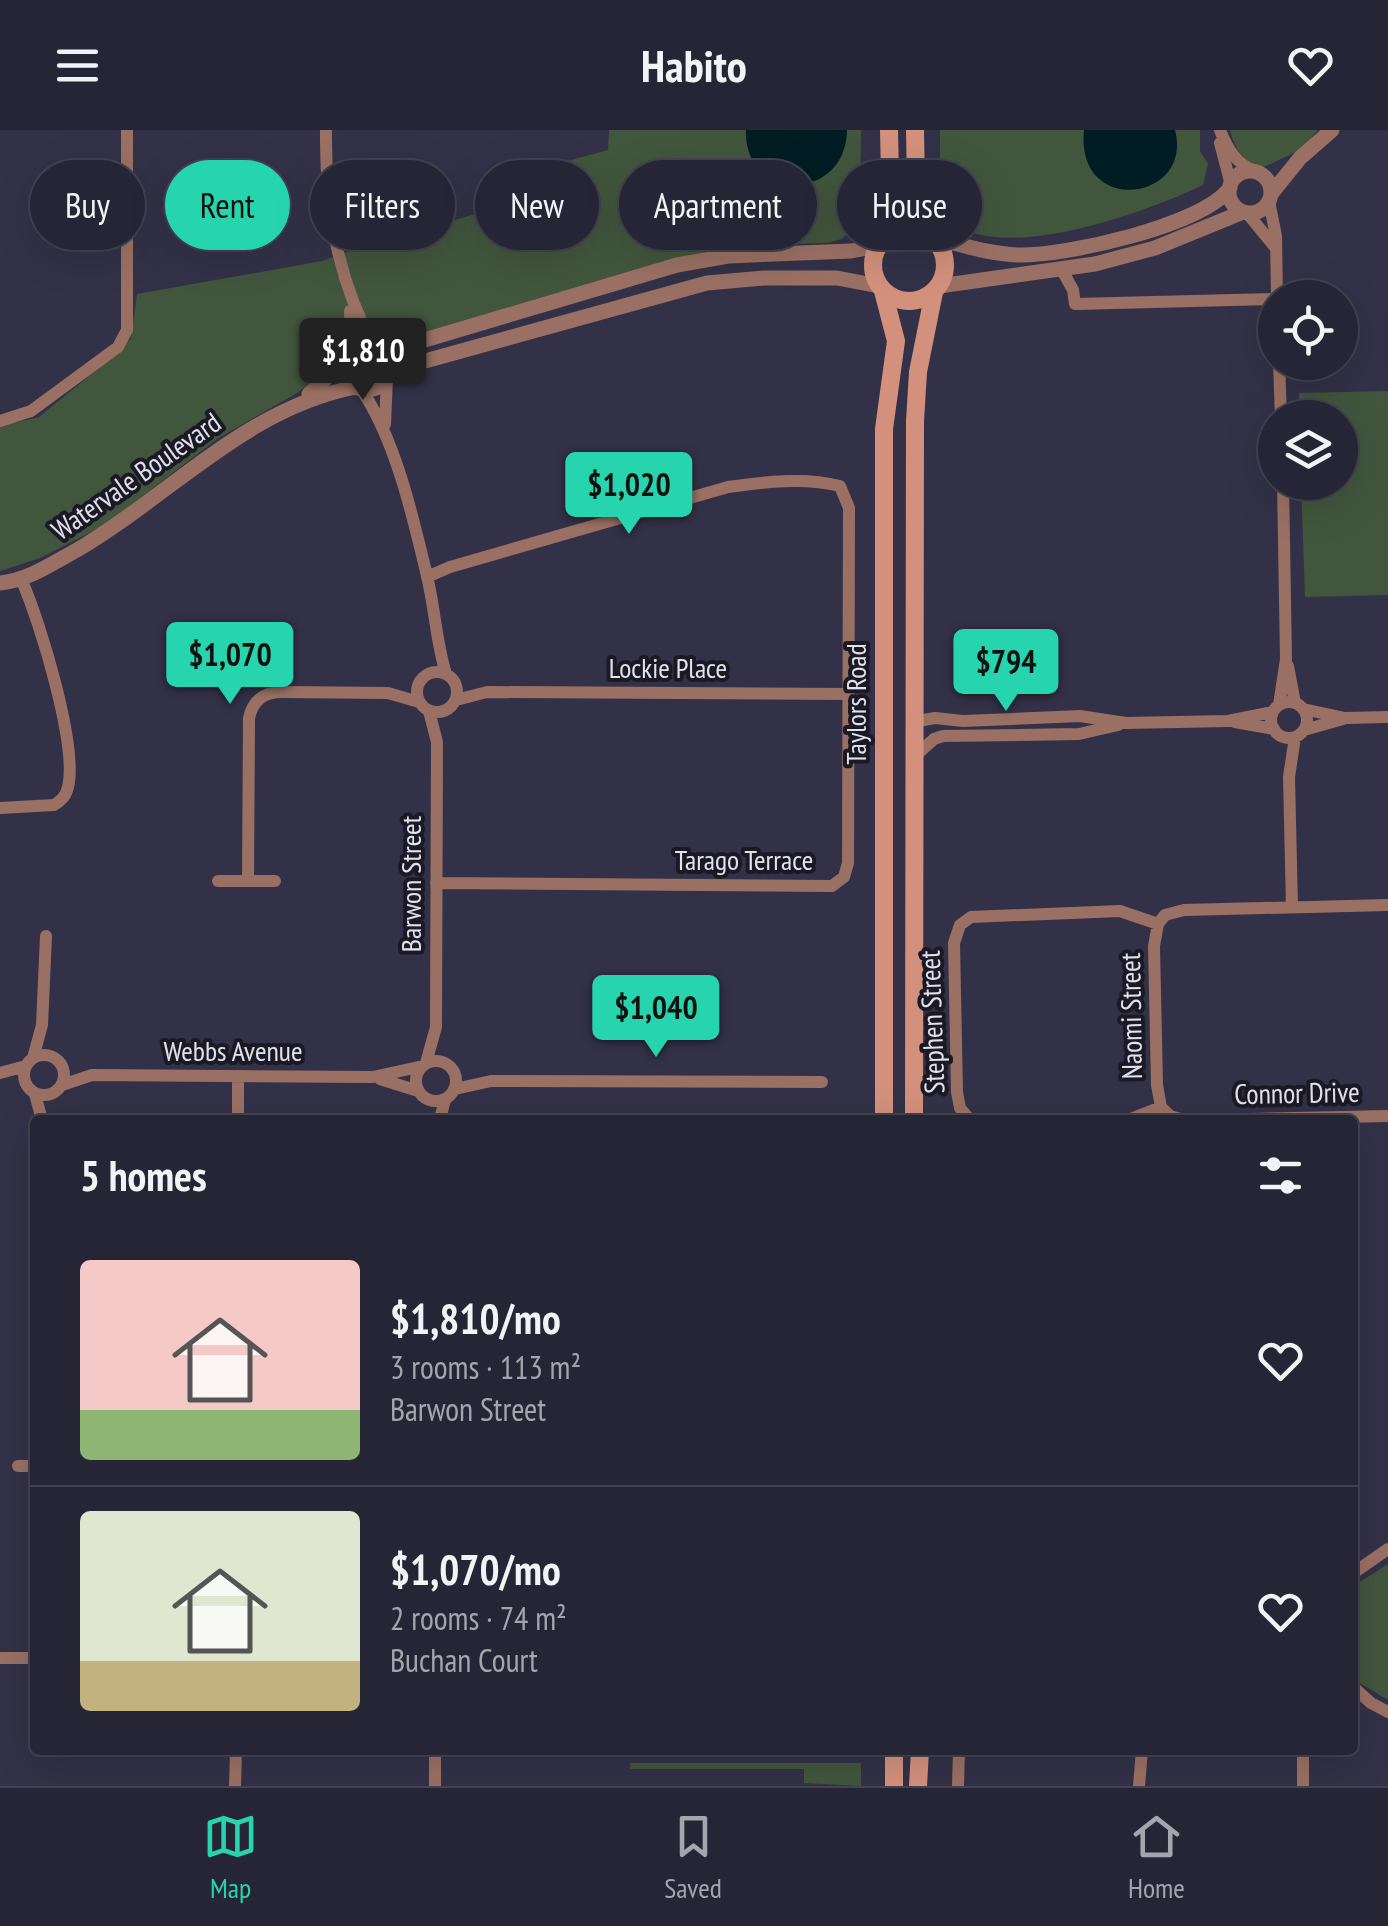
<!DOCTYPE html>
<html lang="en">
<head>
<meta charset="utf-8">
<style>
	:root { --surface:#262535; --page:#323141; --text:#f1f3f6; --muted:#a4a5ad; --line:#424250; --accent:#26d5ae }
	body { margin:0; font-family:"PT Sans Narrow",sans-serif; background:var(--page); color:var(--text); height:100vh; display:flex; flex-direction:column; font-size:38px; white-space:nowrap }
	* { box-sizing:border-box; margin:0 }
	p { font-size:32px; color:var(--muted) }
	.icon { flex:none; width:55px; height:55px; fill:none; stroke:currentColor; stroke-width:2; stroke-linecap:round; stroke-linejoin:round }
	.map { position:relative; flex:1; overflow:hidden }
	.drawer { position:absolute; left:30px; top:985px; width:1328px; height:640px; display:flex; flex-direction:column; background:var(--surface); border-radius:10px; box-shadow:0 10px 40px #0002,0 0 0 2px var(--line) }
	.drawer>* { flex:none }
	.top-card { position:absolute; left:30px; top:30px; width:1330px; height:90px; display:flex; gap:20px }
	.fabs { position:absolute; left:1258px; top:150px; display:grid; gap:20px }
	.fabs a { display:grid; place-items:center; width:100px; height:100px; border-radius:50%; background:var(--surface); box-shadow:0 10px 40px #0002,0 0 0 2px var(--line); font-size:50px }
	.price { position:absolute; translate:-50% -85px; padding:0 22px; border-radius:10px; background:var(--accent); color:#111; font-size:32px; line-height:65px; filter:drop-shadow(0 2px 5px #0008) }
	.price::after { content:''; position:absolute; left:50%; top:60px; width:30px; height:22px; margin-left:-15px; background:inherit; clip-path:polygon(0 0,100% 0,50% 100%) }
	.price.on { background:#222; color:#fff }
	ul { padding:0; list-style:none }
	li { display:flex; align-items:center; gap:30px; height:250px; padding:0 50px }
	li+li { border-top:2px solid var(--line) }
	li span { display:grid; place-items:center; flex:none; width:280px; height:200px; border-radius:10px; color:#555 }
	li>.icon { margin-inline-start:auto }
	span .icon { width:120px; height:120px; fill:#fffc; stroke-width:1 }
	li b { font-size:42px }
	h2 { display:flex; justify-content:space-between; align-items:center; height:120px; padding:0 50px; font-size:42px }
	.tag { padding:0 35px; border-radius:45px; background:var(--surface); box-shadow:0 10px 40px #0002,0 0 0 2px var(--line); font-size:35px; line-height:90px }
	.tag.on { background:var(--accent); color:#111 }
	header { display:flex; justify-content:space-between; align-items:center; height:130px; padding:0 50px; background:var(--surface); font-size:45px; font-weight:700 }
	.dock { display:flex; justify-content:space-around; align-items:center; height:140px; border-top:2px solid var(--line); background:var(--surface); font-size:28px; color:var(--muted) }
	.dock a { display:grid; justify-items:center; gap:5px }
	.dock .on { color:var(--accent) }
	.map>svg:first-child { display:block }
	.green { fill:#42553d }
	.water { fill:#001d24 }
	.lines { fill:none; stroke-linecap:round; stroke-linejoin:round }
	.minor { stroke:#9a7064; stroke-width:12 }
	.tertiary { stroke:#9a7064; stroke-width:15 }
	.secondary { stroke:#d3917d; stroke-width:18 }
	.labels { text-anchor:middle; stroke-width:8; stroke-linejoin:round; paint-order:stroke }
	.street-label { font-size:28px; fill:#e2e1ef; stroke:#1b1a24 }
</style>
</head>
<body>
<header><svg class="icon" aria-label="menu" viewBox="0 0 24 24"><path d="M4 6h16M4 12h16M4 18h16"/></svg>Habito<svg class="icon" aria-label="heart" viewBox="0 0 24 24"><path d="M12 20l-8-8c-3-5 5-10 8-4 3-6 11-1 8 4z"/></svg></header>
<div class="map">
<svg width="1388" height="1656" viewBox="0 0 1388 1656">
	<rect width="100%" height="100%" fill="#333147"/>
	<path class="green" d="M609,0H861L860,90L842,109L827,113L745,115L399,210L380,201L340,199L328,214L325,241L297,263L217,309L105,395L40,428L0,441V296L39,287L121,220L131,208L137,164L322,131L375,112L530,69L531,41L608,20Z
		M940,0H1200V21L1208,34L1203,55C1147,82 1014,130 956,96C951,92 945,84 940,79Z
		M1230,0H1318L1302,19L1264,37C1245,35 1234,18 1230,0Z
		M1388,261V465L1305,467L1301,353L1340,352V288L1300,287L1299,263Z
		M1388,1434V1570L1353,1549L1352,1457Z
		M630,1633H861V1656L804,1653V1639H630Z"/>
	<path class="water" d="M746,0H847C846,74 743,71 746,0Z
		M1084,0H1175C1194,72 1075,87 1084,0Z"/>
	<g class="lines">
		<path class="minor" d="M326,0C325,78 337,148 374,217
			M1220,0C1227,18 1236,34 1255,41
			M1220,13L1231,55
			M1269,71L1276,106L1277,168
			M1247,83L1274,116
			M1062,140L1073,160L1075,174L1275,169
			M350,181L351,223
			M1279,232L1281,288
			M361,259C395,308 413,387 427,446C435,479 436,511 446,544
			M0,291L31,281L118,217L127,200V0
			M385,294L387,248
			M427,447L450,437L728,357C764,352 804,347 840,356L849,378L848,733L844,747L832,756L436,753
			M1288,536L1295,573
			M417 562a20 20 0 1 1 40 0a20 20 0 1 1-40 0Z
			M456,570L487,562L848,564
			M1271 590a18 18 0 1 1 36 0a18 18 0 1 1-36 0Z
			M1279,575L1286,529L1283,352
			M1303,579L1345,588L1388,587
			M913,592L935,588L963,591L1080,586L1126,593L1228,591L1273,582
			M1235,592L1274,599
			M1304,600L1343,589
			M914,627L934,609L943,606L1079,604L1118,595
			M0,678L54,675C62,670 66,666 68,657C78,616 40,492 22,451
			M218,751H275
			M248,751L249,588C253,570 264,562 282,562L388,563L419,572
			M1292,777L1289,647L1295,607
			M1158,794L1154,816L1157,955L1161,977
			M24 945a20 20 0 1 1 40 0a20 20 0 1 1-40 0Z
			M33,928L42,895L46,806
			M416 951a20 20 0 1 1 40 0a20 20 0 1 1-40 0Z
			M426,933L436,897L437,612L429,581
			M0,943L26,936
			M380,949L418,961
			M62,955L92,945L373,947L423,936
			M455,959L491,951L822,952
			M35,964L42,990
			M1161,977L1170,986L1184,990
			M238,990V946
			M440,990L445,969
			M970,990L960,978L957,962L954,813L960,795L971,787L1120,781L1158,794L1165,785L1184,780L1388,775
			M1128,990L1161,977
			M1207,990L1388,986
			M18,1336H35
			M1352,1444L1388,1419
			M0,1528H35
			M1352,1556L1371,1573L1388,1582
			M1303,1620V1656
			M235,1656L236,1620
			M435,1656V1620
			M958,1656L959,1620
			M1139,1656L1142,1620"/>
		<path class="tertiary" d="M1229 62a21 21 0 1 1 42 0a21 21 0 1 1-42 0Z
			M1271,64L1300,28L1332,0
			M934,108C962,115 989,124 1018,125C1065,126 1202,96 1230,58
			M939,156L1095,134L1155,118L1243,82
			M345 238a22 22 0 1 1 44 0a22 22 0 1 1-44 0Z
			M377,218L401,217L677,135L728,126L851,121L878,116
			M389,241L707,153L764,148H837L879,156
			M309,264L347,229
			M0,453C29,450 51,434 77,420C171,365 246,278 356,257"/>
		<path class="secondary" d="M915,0L916,54L922,101
			M873 135a36 36 0 1 1 72 0a36 36 0 1 1-72 0Z
			M881,111L890,43L889,0
			M883,161L896,211L884,299V990
			M914,990L915,291L918,242L934,162
			M894,1620V1656
			M918,1656L920,1620"/>
	</g>
	<g class="labels">
		<g class="street-label">
			<text transform="translate(136 346) rotate(-35)" y="10">Watervale Boulevard</text>
			<text x="668" y="548">Lockie Place</text>
			<text transform="translate(856 574) rotate(-90)" y="10">Taylors Road</text>
			<text x="744" y="740">Tarago Terrace</text>
			<text transform="translate(411 754) rotate(-90)" y="10">Barwon Street</text>
			<text transform="translate(1131 886) rotate(-91)" y="10">Naomi Street</text>
			<text transform="translate(932 892) rotate(-92)" y="10">Stephen Street</text>
			<text x="233" y="931">Webbs Avenue</text>
			<text transform="translate(1297 963) rotate(-1)" y="10">Connor Drive</text>
		</g>
	</g>
</svg>
<div class="fabs">
<a><svg class="icon" aria-label="locate" viewBox="0 0 24 24"><circle cx="12" cy="12" r="6"/><path d="M12 2v4M12 18v4M2 12h4M18 12h4"/></svg></a>
<a><svg class="icon" aria-label="layers" viewBox="0 0 24 24"><path d="M12 4l9 5-9 5-9-5zM3 14l9 5 9-5"/></svg></a>
</div>
<b class="price on" style="left:363px;top:273px">$1,810</b>
<b class="price" style="left:629px;top:407px">$1,020</b>
<b class="price" style="left:230px;top:577px">$1,070</b>
<b class="price" style="left:1006px;top:584px">$794</b>
<b class="price" style="left:656px;top:930px">$1,040</b>
<div class="top-card">
<a class="tag">Buy</a>
<a class="tag on">Rent</a>
<a class="tag">Filters</a>
<a class="tag">New</a>
<a class="tag">Apartment</a>
<a class="tag">House</a>
</div>
<section class="drawer">
<h2>5 homes<svg class="icon" aria-label="filters" viewBox="0 0 24 24"><path d="M4 7h16M4 17h16"/><circle cx="9" cy="7" r="2"/><circle cx="15" cy="17" r="2"/></svg></h2>
<ul>
<li><span style="background:linear-gradient(#f6c9c9 75%,#8fb573 0)"><svg class="icon" aria-label="home" viewBox="0 0 24 24"><path d="M3 11l9-7 9 7M6 9v11h12V9"/></svg></span><div><b>$1,810/mo</b><p>3 rooms · 113 m²</p><p>Barwon Street</p></div><svg class="icon" aria-label="heart" viewBox="0 0 24 24"><path d="M12 20l-8-8c-3-5 5-10 8-4 3-6 11-1 8 4z"/></svg></li>
<li><span style="background:linear-gradient(#dfe7d0 75%,#c2b280 0)"><svg class="icon" aria-label="home" viewBox="0 0 24 24"><path d="M3 11l9-7 9 7M6 9v11h12V9"/></svg></span><div><b>$1,070/mo</b><p>2 rooms · 74 m²</p><p>Buchan Court</p></div><svg class="icon" aria-label="heart" viewBox="0 0 24 24"><path d="M12 20l-8-8c-3-5 5-10 8-4 3-6 11-1 8 4z"/></svg></li>
</ul>
</section>
</div>
<nav class="dock">
<a class="on"><svg class="icon" aria-label="map" viewBox="0 0 24 24"><path d="M3 6l6-2 6 2 6-2v14l-6 2-6-2-6 2zM9 4v14M15 6v14"/></svg>Map</a>
<a><svg class="icon" aria-label="saved" viewBox="0 0 24 24"><path d="M7 4h10v16l-5-4-5 4z"/></svg>Saved</a>
<a><svg class="icon" aria-label="home" viewBox="0 0 24 24"><path d="M3 11l9-7 9 7M6 9v11h12V9"/></svg>Home</a>
</nav>
</body>
</html>
